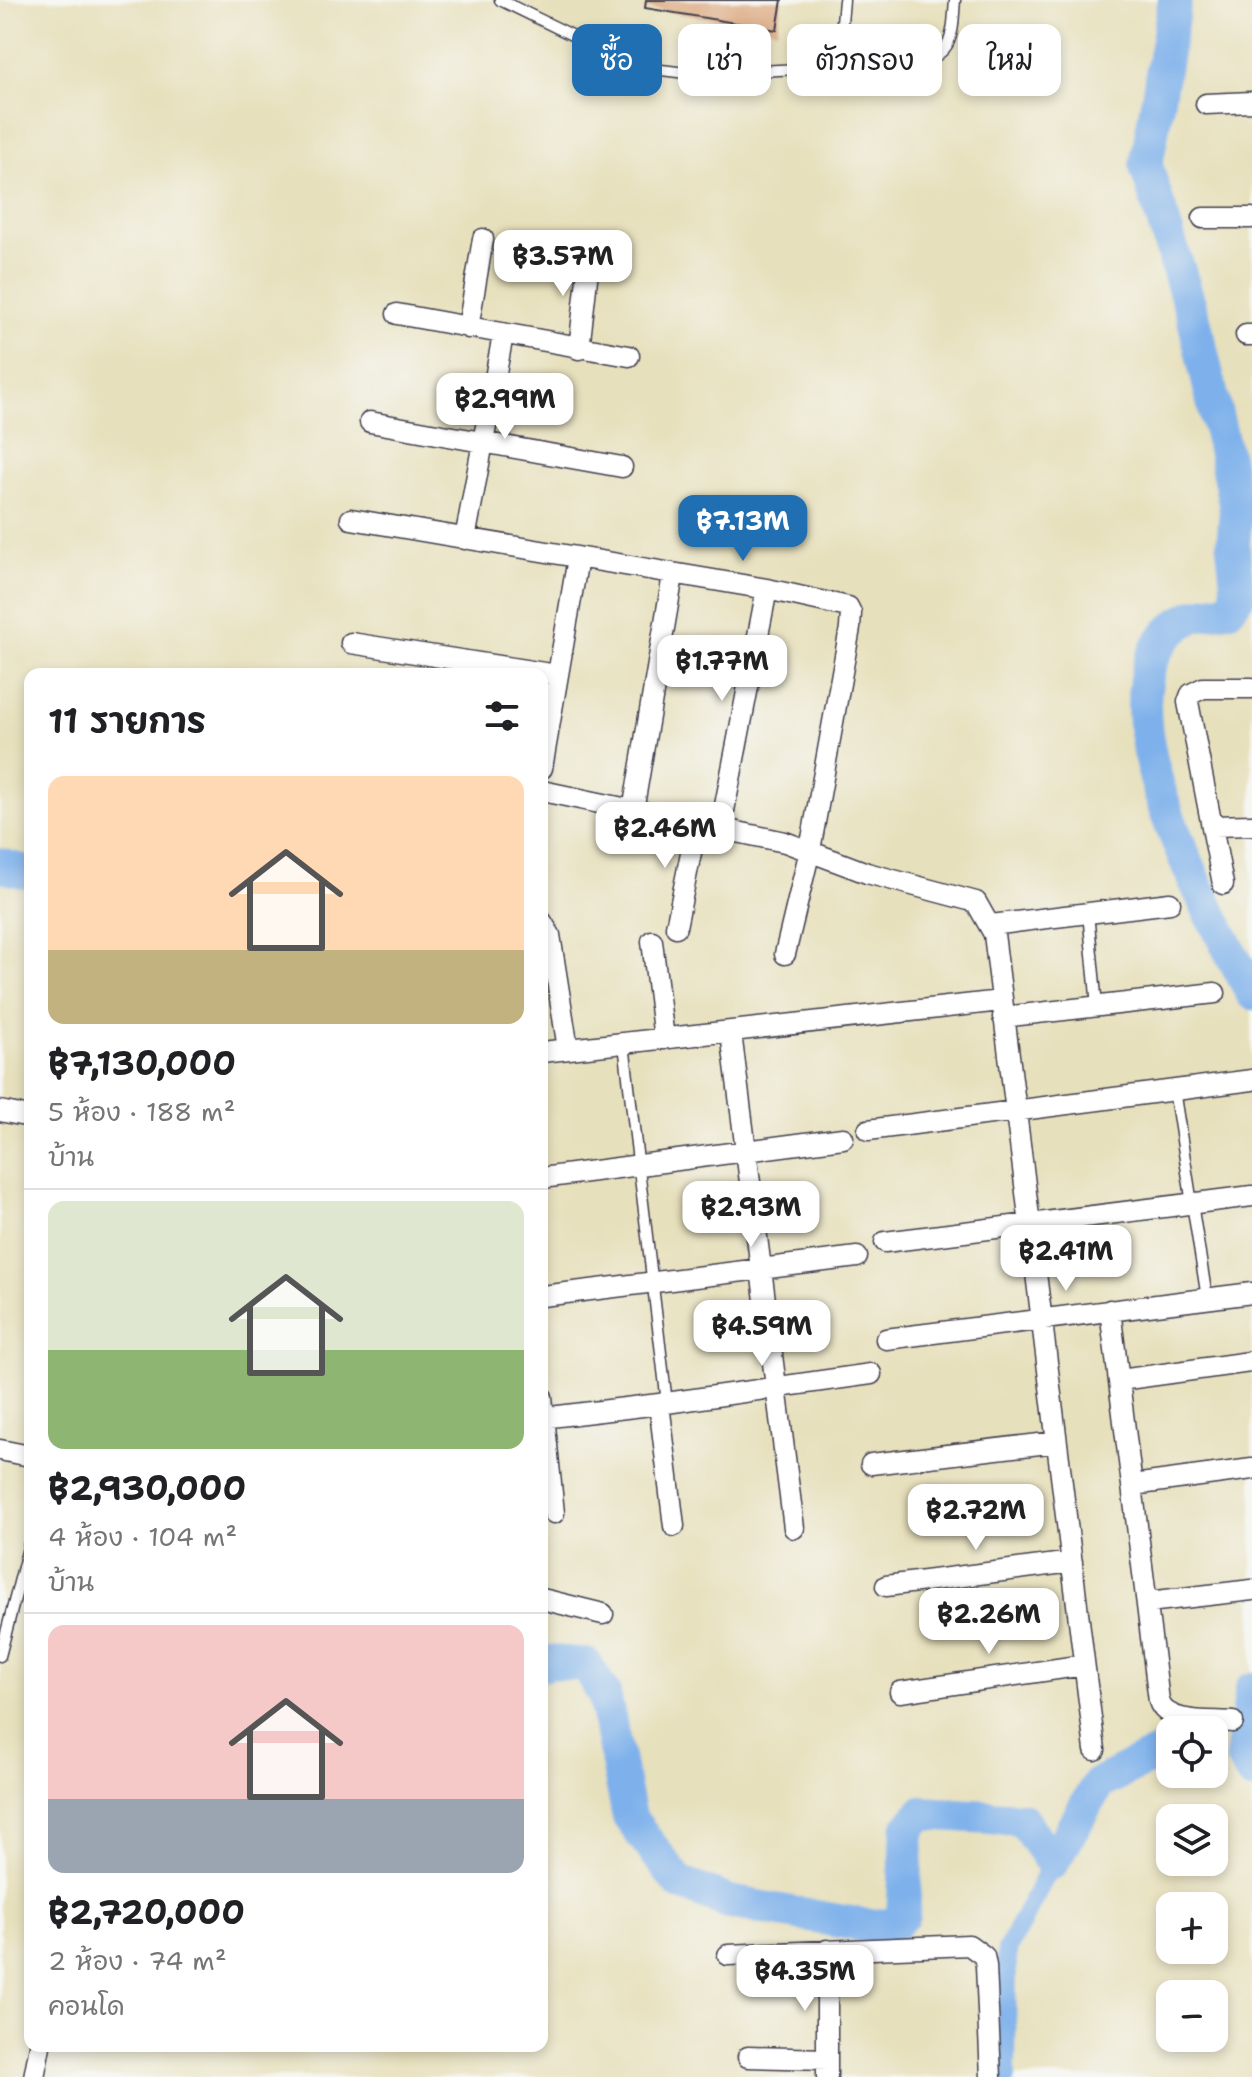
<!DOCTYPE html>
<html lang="th">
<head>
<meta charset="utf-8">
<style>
	:root { --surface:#fff; --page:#f6f6f6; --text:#202124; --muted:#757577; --line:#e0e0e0; --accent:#1f6fb2 }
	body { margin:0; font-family:"Shantell Sans","Playpen Sans Thai",sans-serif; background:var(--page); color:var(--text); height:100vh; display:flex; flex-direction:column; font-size:30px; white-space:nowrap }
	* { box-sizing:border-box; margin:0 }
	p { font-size:26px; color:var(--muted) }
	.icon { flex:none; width:44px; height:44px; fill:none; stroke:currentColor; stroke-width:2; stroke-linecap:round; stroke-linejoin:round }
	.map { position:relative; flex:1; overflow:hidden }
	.panel { position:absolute; left:24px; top:668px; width:524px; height:1384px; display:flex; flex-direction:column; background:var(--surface); border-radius:16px; box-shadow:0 4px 12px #0003 }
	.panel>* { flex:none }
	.guide { position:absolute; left:572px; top:24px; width:560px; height:72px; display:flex; gap:16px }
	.tools { position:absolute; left:1156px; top:1716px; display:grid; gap:16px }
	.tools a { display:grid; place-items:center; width:72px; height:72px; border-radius:16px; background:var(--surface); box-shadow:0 4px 12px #0003; font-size:40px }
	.price { position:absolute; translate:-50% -68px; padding:0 18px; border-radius:16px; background:#fff; color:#222; font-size:26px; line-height:52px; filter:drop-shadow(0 2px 4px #0008) }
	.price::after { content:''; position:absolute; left:50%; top:48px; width:24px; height:18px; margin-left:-12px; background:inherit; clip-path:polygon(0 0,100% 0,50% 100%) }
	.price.active { background:var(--accent); color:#fff }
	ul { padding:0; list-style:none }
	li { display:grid; align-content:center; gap:16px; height:424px; padding:0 24px }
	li+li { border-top:2px solid var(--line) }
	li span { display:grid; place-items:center; height:248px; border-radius:16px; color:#555 }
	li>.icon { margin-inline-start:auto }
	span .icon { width:144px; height:144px; fill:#fffc; stroke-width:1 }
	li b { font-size:34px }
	h2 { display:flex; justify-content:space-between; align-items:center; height:96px; padding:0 24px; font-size:34px }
	.tag { padding:0 28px; border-radius:16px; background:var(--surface); box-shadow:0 4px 12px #0003; font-size:28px; line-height:72px }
	.tag.active { background:var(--accent); color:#fff }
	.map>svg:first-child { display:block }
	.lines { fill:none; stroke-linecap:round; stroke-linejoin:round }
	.canal { stroke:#7eb1eb; stroke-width:20 }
	.river { stroke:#7eb1eb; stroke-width:34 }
	.building { fill:#dca880 }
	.lane-casing { stroke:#403e4e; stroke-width:13 }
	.street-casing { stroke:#403e4e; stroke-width:23 }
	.lane { stroke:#fff; stroke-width:10 }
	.street { stroke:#fff; stroke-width:20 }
</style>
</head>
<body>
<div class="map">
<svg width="1252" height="2077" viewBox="0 0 1252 2077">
	<rect width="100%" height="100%" fill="#f6f6f2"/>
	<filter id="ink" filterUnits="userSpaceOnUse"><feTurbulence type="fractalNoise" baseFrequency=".0125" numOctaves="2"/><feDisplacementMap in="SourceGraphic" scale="16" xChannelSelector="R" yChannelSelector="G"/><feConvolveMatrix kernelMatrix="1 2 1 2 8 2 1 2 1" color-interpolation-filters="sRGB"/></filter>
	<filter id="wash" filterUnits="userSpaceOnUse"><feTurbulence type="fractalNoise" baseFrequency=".006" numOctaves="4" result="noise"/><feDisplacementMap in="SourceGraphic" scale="32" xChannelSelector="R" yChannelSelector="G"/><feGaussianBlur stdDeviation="1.8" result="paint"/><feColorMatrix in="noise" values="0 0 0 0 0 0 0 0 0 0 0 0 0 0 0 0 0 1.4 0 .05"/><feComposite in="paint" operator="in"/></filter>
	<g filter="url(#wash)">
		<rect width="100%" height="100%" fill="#e7e0bc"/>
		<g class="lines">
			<path class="canal" d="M1006,2077L1007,1950L1052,1863"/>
			<path class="river" d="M1175,0L1146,166L1195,323L1226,458L1236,509L1233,546L1238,596L1228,609C1217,611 1202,612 1192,617C1071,675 1212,915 1252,993
				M0,865L30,873
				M542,1665L552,1662L586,1665L604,1694L629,1817L679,1883L729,1902L868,1926L893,1925L903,1915L908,1829L922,1813L1022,1819L1052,1863L1098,1784L1170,1747
				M1252,1689L1242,1757L1252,1774"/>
		</g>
		<g id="blocks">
			<path class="building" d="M646,0H782L777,30L645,8Z"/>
		</g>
	</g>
	<g filter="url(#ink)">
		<use href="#blocks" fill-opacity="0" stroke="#403e4e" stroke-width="2"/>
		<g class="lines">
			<g class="lane-casing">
				<path id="lane" d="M500,0L637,67L694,74L922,63C956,50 952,32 955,0
					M838,67L844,0
					M1088,913L1097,1006
					M624,1044L667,1403
					M1174,1090L1207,1298
					M0,1656L30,1540"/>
			</g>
			<g class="street-casing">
				<path id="street" d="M1206,104L1252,102
					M1203,218H1252
					M397,314L629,356
					M468,328L483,239
					M1246,335H1252
					M579,349L590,252
					M370,422L622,467
					M351,519L767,589L848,607L851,613L850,628L810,850L785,954
					M465,539L503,335
					M351,643L557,675
					M542,768L578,558
					M542,791L785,842L867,873L976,902L994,934L1095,1750
					M633,811L673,575
					M721,826L767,589
					M1212,826L1252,825
					M1223,884L1188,702L1191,694L1203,688H1252
					M542,922L550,935L568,1049
					M991,925L1170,903
					M676,927L697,823
					M652,941L664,1039
					M1003,1017L1215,993
					M731,1033L794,1528
					M542,1052L1001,1001
					M0,1111L30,1117
					M868,1130L1252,1080
					M542,1178L843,1138
					M885,1242L1252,1196
					M542,1296L857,1257
					M1110,1310L1159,1701C1166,1725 1212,1720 1233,1722
					M886,1339L1252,1293
					M1120,1380L1250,1362
					M542,1397L554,1513
					M659,1404L871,1374
					M542,1418L659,1404L674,1526
					M0,1450L30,1456
					M871,1464L1056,1442
					M1133,1485L1252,1469
					M886,1586L1072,1562
					M542,1599L603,1614
					M1148,1602L1252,1590
					M900,1692L1084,1665
					M728,1955L969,1945L984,1956L986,1966L991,2077
					M748,2057L827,2059
					M34,2077L40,2046
					M827,2077V1950"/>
			</g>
			<use href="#lane" class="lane"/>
			<use href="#street" class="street"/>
		</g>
	</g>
</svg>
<div class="tools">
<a><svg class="icon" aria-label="locate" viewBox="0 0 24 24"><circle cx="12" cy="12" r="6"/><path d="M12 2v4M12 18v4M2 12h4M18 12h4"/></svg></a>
<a><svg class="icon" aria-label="layers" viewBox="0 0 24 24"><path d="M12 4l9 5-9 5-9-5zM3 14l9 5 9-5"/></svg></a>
<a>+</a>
<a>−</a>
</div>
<b class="price" style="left:563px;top:298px">฿3.57M</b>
<b class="price" style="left:505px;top:441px">฿2.99M</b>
<b class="price active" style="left:743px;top:563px">฿7.13M</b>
<b class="price" style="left:722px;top:703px">฿1.77M</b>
<b class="price" style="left:665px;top:870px">฿2.46M</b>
<b class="price" style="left:751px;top:1249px">฿2.93M</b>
<b class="price" style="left:1066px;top:1293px">฿2.41M</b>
<b class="price" style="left:762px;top:1368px">฿4.59M</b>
<b class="price" style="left:976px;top:1552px">฿2.72M</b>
<b class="price" style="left:989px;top:1656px">฿2.26M</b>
<b class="price" style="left:805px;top:2013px">฿4.35M</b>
<div class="guide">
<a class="tag active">ซื้อ</a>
<a class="tag">เช่า</a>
<a class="tag">ตัวกรอง</a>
<a class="tag">ใหม่</a>
</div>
<section class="panel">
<h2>11 รายการ<svg class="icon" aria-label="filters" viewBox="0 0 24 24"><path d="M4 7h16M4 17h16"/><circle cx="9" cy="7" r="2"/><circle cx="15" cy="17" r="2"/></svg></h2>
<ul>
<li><span style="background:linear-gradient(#ffd9b3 70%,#c2b280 0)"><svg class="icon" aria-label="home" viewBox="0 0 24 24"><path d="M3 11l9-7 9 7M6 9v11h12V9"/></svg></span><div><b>฿7,130,000</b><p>5 ห้อง · 188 m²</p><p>บ้าน</p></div></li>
<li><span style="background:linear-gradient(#dfe7d0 60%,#8fb573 0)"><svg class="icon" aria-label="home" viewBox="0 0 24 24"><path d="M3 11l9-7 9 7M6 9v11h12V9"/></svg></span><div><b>฿2,930,000</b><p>4 ห้อง · 104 m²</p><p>บ้าน</p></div></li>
<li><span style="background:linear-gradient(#f6c9c9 70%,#9aa5b1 0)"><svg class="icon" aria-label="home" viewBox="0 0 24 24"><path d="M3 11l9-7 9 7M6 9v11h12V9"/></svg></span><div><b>฿2,720,000</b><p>2 ห้อง · 74 m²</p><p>คอนโด</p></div></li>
</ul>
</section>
</div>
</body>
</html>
